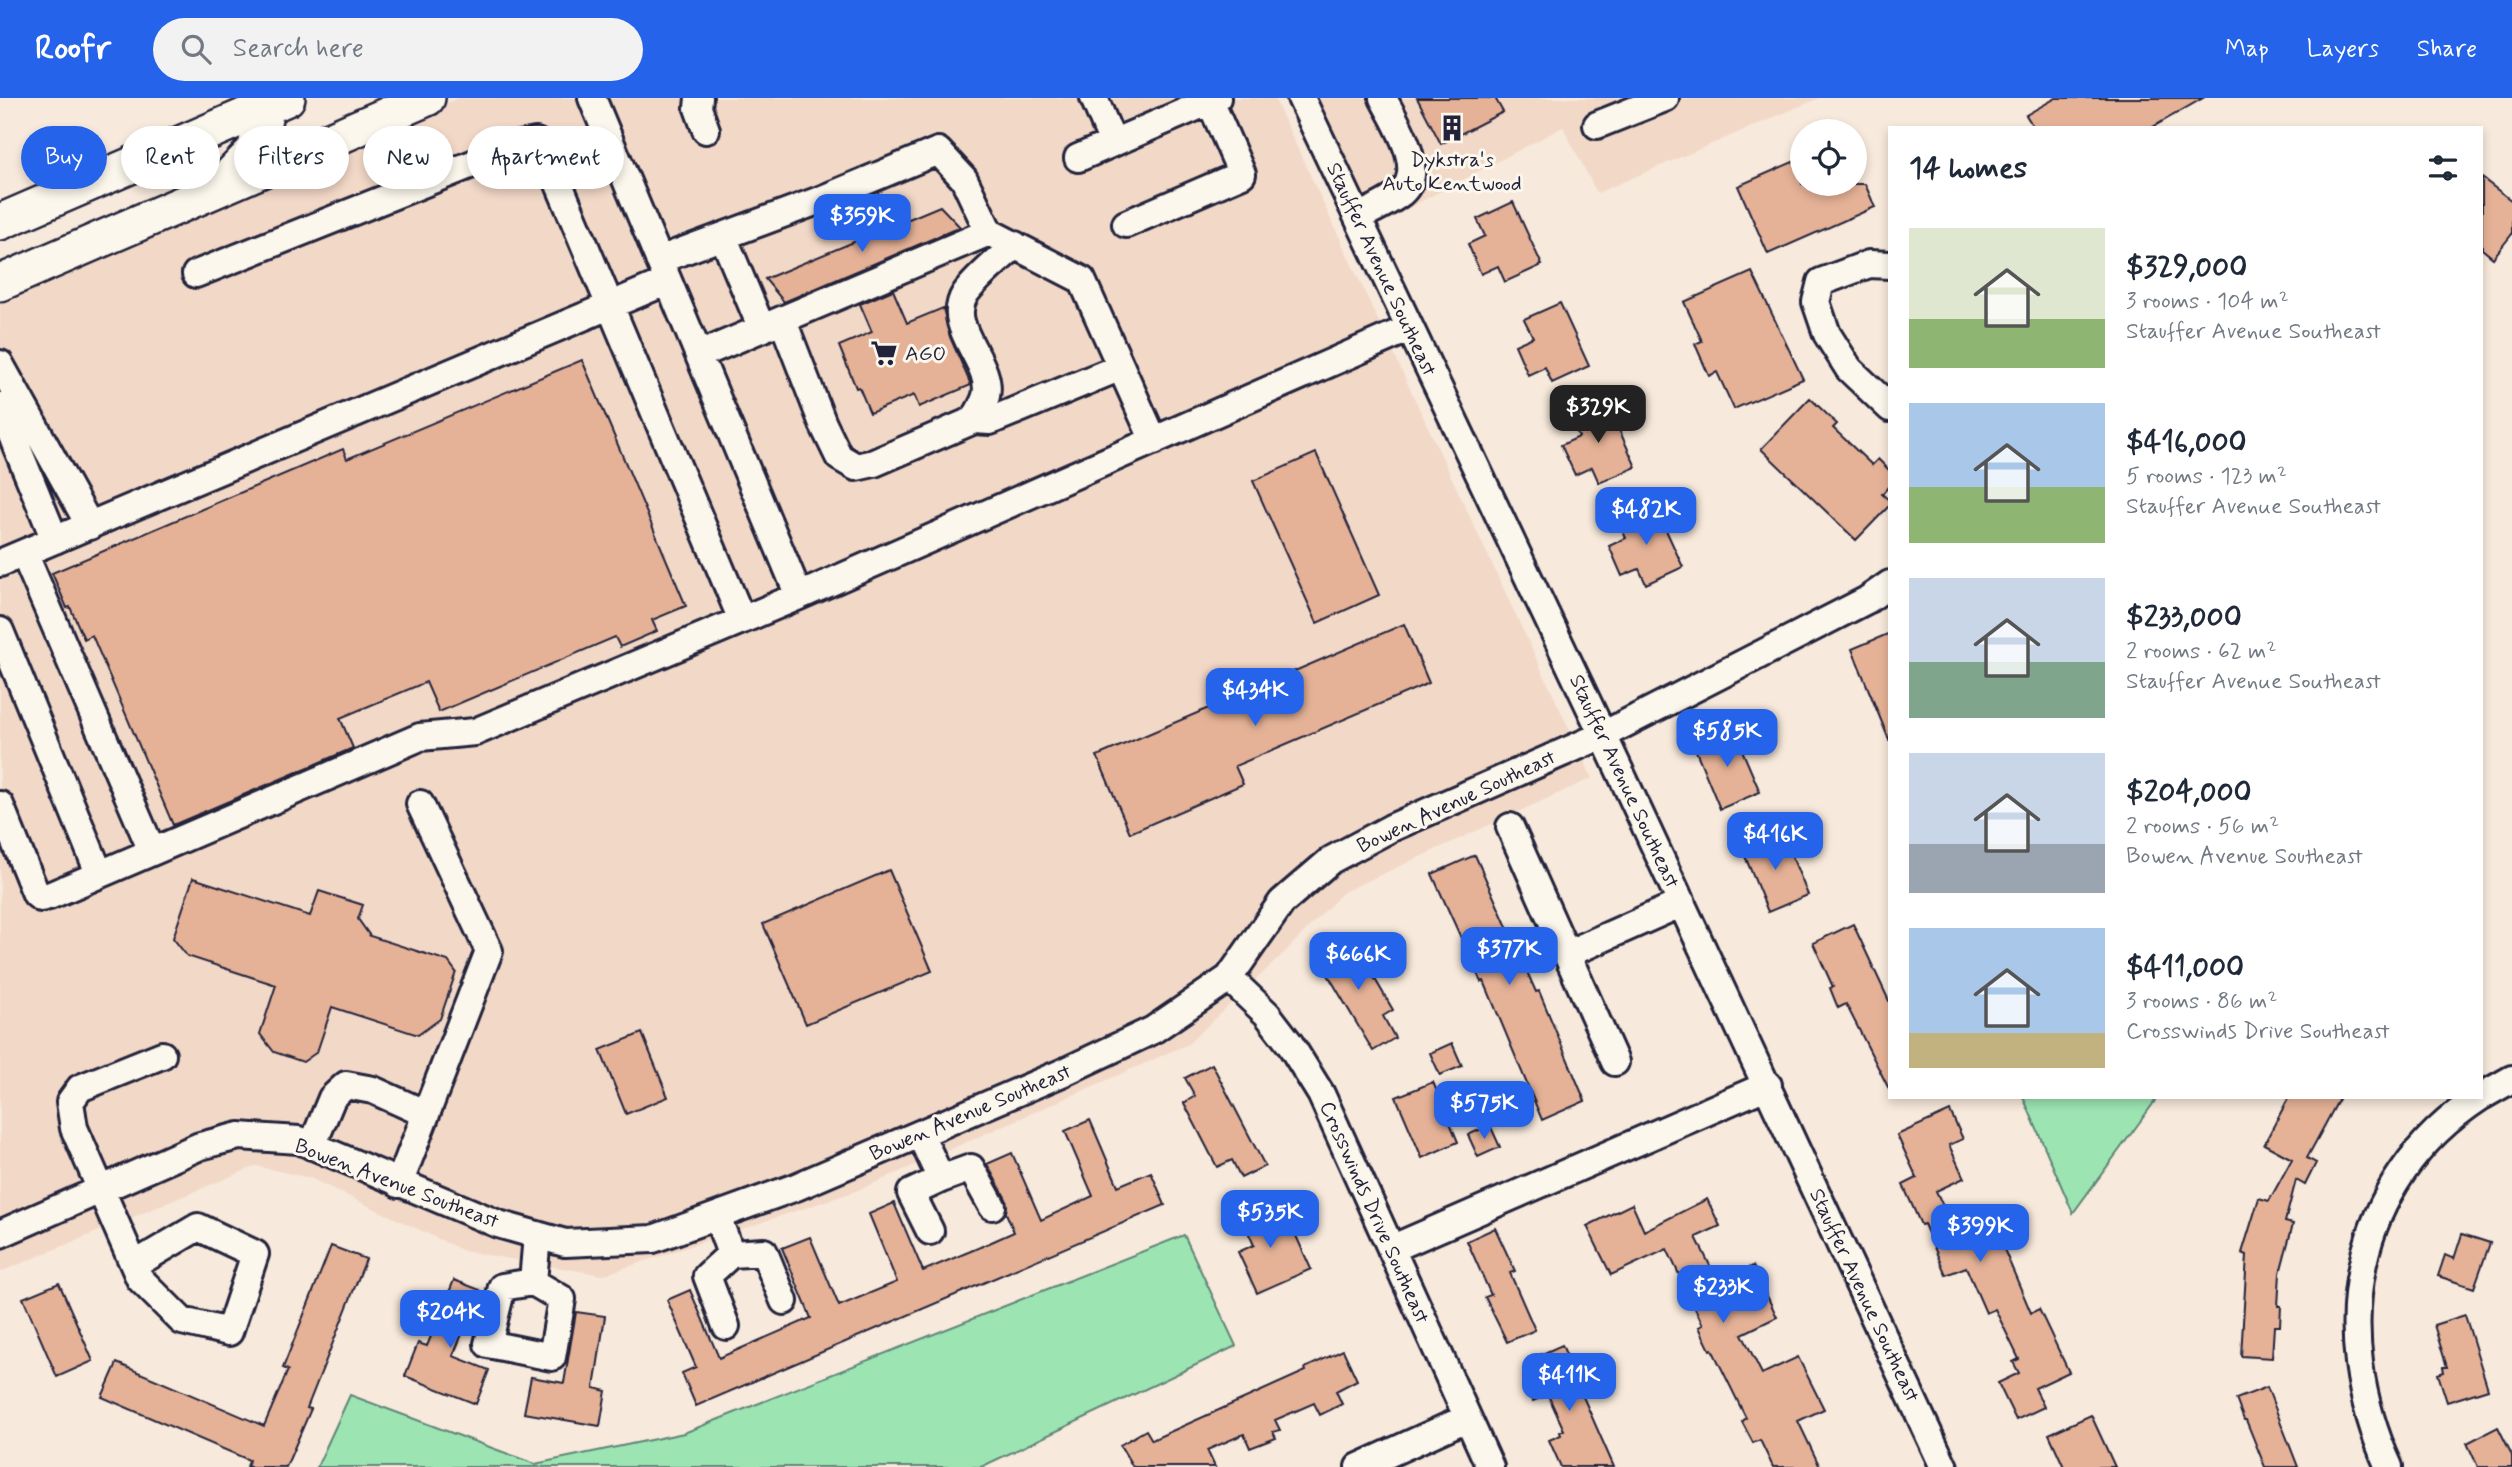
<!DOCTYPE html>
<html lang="en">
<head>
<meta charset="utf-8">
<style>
	:root { --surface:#fff; --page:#f2f2f3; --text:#1f2937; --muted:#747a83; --accent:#2563eb }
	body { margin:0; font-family:Mynerve,sans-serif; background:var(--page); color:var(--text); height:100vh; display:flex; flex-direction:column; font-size:26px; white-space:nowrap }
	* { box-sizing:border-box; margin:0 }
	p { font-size:23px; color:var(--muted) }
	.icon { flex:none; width:38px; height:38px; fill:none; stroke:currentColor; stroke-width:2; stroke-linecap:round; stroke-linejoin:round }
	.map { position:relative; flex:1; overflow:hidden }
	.details { position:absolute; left:1888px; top:28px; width:595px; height:973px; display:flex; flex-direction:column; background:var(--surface); border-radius:0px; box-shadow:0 4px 10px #0003 }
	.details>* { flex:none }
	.guide { position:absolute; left:21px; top:28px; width:665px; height:63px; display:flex; gap:14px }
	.fabs { position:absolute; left:1790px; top:21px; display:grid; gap:14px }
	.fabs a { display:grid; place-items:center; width:77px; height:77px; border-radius:50%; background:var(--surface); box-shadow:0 4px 10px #0003; font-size:35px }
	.price { position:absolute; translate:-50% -60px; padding:0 16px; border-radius:14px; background:var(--accent); color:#fff; font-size:23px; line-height:46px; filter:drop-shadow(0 2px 4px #0008) }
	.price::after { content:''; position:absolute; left:50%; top:42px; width:21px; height:16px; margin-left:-10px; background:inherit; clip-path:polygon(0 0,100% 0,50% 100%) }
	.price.selected { background:#222; color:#fff }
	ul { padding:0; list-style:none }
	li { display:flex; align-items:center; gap:21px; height:175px; padding:0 21px }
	li span { display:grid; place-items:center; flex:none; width:196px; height:140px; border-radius:0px; color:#555 }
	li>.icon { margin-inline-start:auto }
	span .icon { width:84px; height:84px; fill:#fffc; stroke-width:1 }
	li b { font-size:30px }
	h2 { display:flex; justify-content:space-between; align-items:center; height:84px; padding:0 21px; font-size:30px }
	.tag { padding:0 24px; border-radius:32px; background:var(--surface); box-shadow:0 4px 10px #0003; font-size:24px; line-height:63px }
	.tag.selected { background:var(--accent); color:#fff }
	header { display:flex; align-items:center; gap:42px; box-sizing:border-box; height:98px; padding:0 35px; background:var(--accent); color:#fff }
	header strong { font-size:33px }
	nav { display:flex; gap:38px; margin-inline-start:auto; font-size:24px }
	.search { width:490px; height:63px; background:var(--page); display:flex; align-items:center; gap:18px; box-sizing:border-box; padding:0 24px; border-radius:38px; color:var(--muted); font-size:26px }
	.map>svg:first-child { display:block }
	.built { fill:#f2d8c7 }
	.green { fill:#9ce5b3; stroke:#5f8477; stroke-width:2 }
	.building { fill:#e5b297; stroke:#22223b; stroke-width:2 }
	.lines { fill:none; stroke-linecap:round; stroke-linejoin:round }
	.minor-casing { stroke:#22223b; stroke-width:32 }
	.major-casing { stroke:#22223b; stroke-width:40 }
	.minor { stroke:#fbf7ec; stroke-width:26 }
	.major { stroke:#fbf7ec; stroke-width:35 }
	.labels { text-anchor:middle; stroke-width:6; stroke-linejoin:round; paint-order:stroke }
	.poi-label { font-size:21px; fill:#22223b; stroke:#fbf7ec }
	.street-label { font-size:21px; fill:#22223b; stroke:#fbf7ec }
</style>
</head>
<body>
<header>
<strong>Roofr</strong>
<div class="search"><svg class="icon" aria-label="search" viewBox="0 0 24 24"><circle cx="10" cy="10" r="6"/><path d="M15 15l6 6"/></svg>Search here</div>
<nav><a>Map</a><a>Layers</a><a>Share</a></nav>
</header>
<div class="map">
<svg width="2512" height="1369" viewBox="0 0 2512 1369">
	<rect width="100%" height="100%" fill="#f7e9db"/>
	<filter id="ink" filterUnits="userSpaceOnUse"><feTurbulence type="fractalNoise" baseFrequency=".0143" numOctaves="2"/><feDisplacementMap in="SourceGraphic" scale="14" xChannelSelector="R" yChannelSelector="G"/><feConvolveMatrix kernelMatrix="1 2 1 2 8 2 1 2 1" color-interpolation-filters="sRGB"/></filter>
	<g filter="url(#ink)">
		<path class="built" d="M459,0H1274L1592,680L1343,794L1285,854L1188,946L856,1093L603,1177L464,1153L310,1080L256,1068L0,1174V198Z
			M1319,0H1819L1597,95L1563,29L1376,127Z"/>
		<path class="green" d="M2023,999H2158L2073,1115Z
			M1184,1137L1236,1248L981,1369H317L350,1297L535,1366L684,1335Z"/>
		<path class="building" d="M1417,0H1495L1503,14L1441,46Z
			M2056,0H2203L2151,30H2034L2026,17Z
			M1802,60V86H1865L1875,109L1768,156L1738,88Z
			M2482,80L2512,103V136L2493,160L2482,151Z
			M1513,104L1542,167L1505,184L1498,168L1481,176L1468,146L1485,138L1477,121Z
			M940,108L960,129L784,204L765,181Z
			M1752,174L1803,281L1734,311L1717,274L1709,278L1695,246L1702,243L1684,204Z
			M893,192L907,225L943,210L950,239L971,287L919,309L914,297L870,315L859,289L856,290L839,248L872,234L860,206Z
			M1560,205L1589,268L1552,285L1545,269L1528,277L1515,247L1533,239L1524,221Z
			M582,262L686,508L652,522L657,533L620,549L615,539L439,614L426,584L340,620L353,650L173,727L92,537L84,541L70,509L67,510L52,475L343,351L347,361Z
			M1810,300L1837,326L1833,330L1872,367L1878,361L1890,373V387L1882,396L1890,403V407L1856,442L1761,351Z
			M1607,305L1636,369L1599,385L1592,369L1575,377L1561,347L1579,339L1571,321Z
			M1316,355L1379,497L1317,525L1253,383Z
			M1654,406L1683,469L1646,486L1639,471L1622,478L1609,448L1626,440L1618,423Z
			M1404,526L1429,585L1235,668L1243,686L1130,735L1097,658Z
			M1890,535V642H1889L1852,551Z
			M1733,631L1760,694L1720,711L1694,648Z
			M1782,734L1808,797L1768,814L1742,751Z
			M1475,757L1536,894L1539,893L1585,1003L1542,1022L1484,883L1481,884L1432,776Z
			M889,772L932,873L806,926L763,826Z
			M193,780L310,818L319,793L363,807L358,821L370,838L448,863L456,874L440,921L418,937L332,909L317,954L303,964L274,954L260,936L276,887L187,858L173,840Z
			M1853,826L1890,905V993L1846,906L1838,910L1830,890L1833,889L1813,845Z
			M1337,840L1348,858L1358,852L1393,912L1383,918L1395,940L1373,953L1314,853Z
			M642,935L668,999L626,1016L600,952Z
			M1452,945L1462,968L1440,977L1430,955Z
			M1212,966L1265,1068L1241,1080L1232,1062L1217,1069L1184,1005L1195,998L1185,980Z
			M1433,984L1458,1044L1422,1060L1396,999Z
			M2289,999H2340L2307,1060L2316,1065L2305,1087L2296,1082L2285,1124L2293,1126L2280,1175L2278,1208H2281L2280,1228H2274L2272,1260L2241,1258L2247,1157L2242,1155L2259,1100L2269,1103L2292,1061L2264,1046Z
			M1950,1013L1963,1041L1949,1047L1964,1080L1936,1093L1953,1129L1961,1126L1970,1148L1998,1137L2031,1215L2039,1211L2069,1274L2035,1290L2044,1309L2016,1322L1998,1285L2019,1275L2013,1264L2019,1261L1995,1211L1986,1215L1966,1169L1946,1177L1924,1126L1921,1127L1903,1087L1917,1080L1897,1037Z
			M1090,1022L1118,1088L1151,1074L1165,1107L696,1308L682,1275L696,1269L667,1202L690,1192L719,1260L811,1220L782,1150L810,1139L839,1208L897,1184L869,1116L894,1105L923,1173L978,1150L1014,1134L1006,1115V1101L987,1066L1012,1055L1041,1122L1093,1098L1065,1033Z
			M1490,1027L1500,1049L1478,1059L1468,1037Z
			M1263,1101L1279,1137L1293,1131L1311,1171L1257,1195L1238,1154L1254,1147L1238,1112Z
			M1707,1101L1720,1128L1696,1139L1718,1184L1753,1168L1777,1219L1742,1236L1762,1276L1798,1259L1824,1311L1798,1323L1820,1369H1773L1760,1342L1753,1345L1742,1324L1746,1320L1712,1251L1710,1252L1699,1229L1703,1227L1667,1151L1611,1177L1587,1128L1632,1106L1644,1133Z
			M1495,1130L1515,1173L1510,1175L1535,1232L1507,1244L1485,1199L1491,1197L1467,1143Z
			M2462,1136L2490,1145L2474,1190L2438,1178L2445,1157L2454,1161Z
			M331,1148L366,1161L307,1310L311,1311L286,1369H247L249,1362L102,1299L117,1265L264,1328L288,1272L283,1270Z
			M454,1182L480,1192L453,1258L489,1272L476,1306L405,1278L418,1245L427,1248Z
			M59,1185L93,1263L57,1279L23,1200Z
			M576,1214L605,1218L594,1290L606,1293L600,1328L524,1315L531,1279L564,1285Z
			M2465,1217L2488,1291L2447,1304L2438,1276L2444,1274L2443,1269H2447L2434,1227Z
			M1562,1247L1571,1268L1573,1267L1580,1285H1577L1614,1369H1561L1549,1342L1561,1337L1560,1334L1564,1332L1548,1297L1533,1303L1525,1282L1542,1275L1535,1259Z
			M1343,1252L1357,1282L1336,1293L1342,1306L1320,1317L1314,1305L1275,1322L1280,1332L1273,1334L1276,1340L1250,1350L1244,1336L1207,1352L1215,1369H1133L1120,1347L1146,1332L1152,1342L1306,1273L1305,1270Z
			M2267,1289L2298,1369H2265L2246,1322H2244L2236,1301Z
			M2091,1317L2115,1369H2064L2049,1336Z
			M2498,1329L2512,1357V1369H2478L2467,1345Z"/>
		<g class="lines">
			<g class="minor-casing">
				<path id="minor" d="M592,0L799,498
					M699,0L698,10L706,32
					M1094,0L1113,45
					M1301,0L1603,637L1944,1369
					M1597,27L1665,0
					M1078,60L1217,0
					M1358,119C1372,112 1388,105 1401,95C1428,72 1395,24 1383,0
					M1126,126L1242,76L1210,3
					M723,138L762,231
					M659,162L820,102L938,53L964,81L989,134L1082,182L1154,343
					M1890,167L1869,166L1821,184L1816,204L1827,236L1849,271L1890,310
					M196,176L520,47L536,44L543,48L742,522
					M783,223L823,326L839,359L856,369L874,365L974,322L990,323L1121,269
					M699,257L989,134
					M0,266L90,428
					M0,308L55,442
					M974,322C978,315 984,306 986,298C994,264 944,230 965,196C976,180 1000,161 1015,147
					M24,455L152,753
					M0,465L668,183
					M0,533L99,775
					M0,707L36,796L41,800L49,798L420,639L475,634L799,498L1410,230
					M1510,729L1615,964
					M1567,856L1682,805
					M1229,880L1267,916L1290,946L1321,996L1490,1369
					M2482,998L2512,981
					M920,1036L941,1081L911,1095L930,1133
					M312,1048L332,1000L346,987L373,992L426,1016
					M941,1081L971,1070L992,1108
					M399,1086L489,853L420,706
					M717,1118L731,1156L707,1178L726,1228
					M0,1136L200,1048L239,1038L299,1042L498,1126L565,1145L653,1141L796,1089L1064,974L1153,932L1229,880L1282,804L1331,762L1391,730L1603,637L1867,502L1890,486
					M1391,1151L1768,987
					M731,1156L764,1154L784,1203
					M134,1167L198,1129L255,1156L229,1234L182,1223L140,1181L74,1030L70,1004L80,990L162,957
					M533,1184L562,1201L552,1259L488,1246L502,1189L533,1184L537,1137
					M1359,1369L1467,1320
					M2389,1369C2328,1235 2350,1084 2480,999"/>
			</g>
			<g class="major-casing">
				<path id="major" d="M226,82L255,52L267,9
					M0,124L287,0
					M0,185L427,0"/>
			</g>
			<use href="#minor" class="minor"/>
			<use href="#major" class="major"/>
		</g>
	</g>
	<defs>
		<g id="building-bare" transform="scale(2.1)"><path d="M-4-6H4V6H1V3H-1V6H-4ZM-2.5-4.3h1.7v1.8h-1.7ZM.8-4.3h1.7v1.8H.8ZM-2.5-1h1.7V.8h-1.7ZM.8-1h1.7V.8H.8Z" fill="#22223b" stroke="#fbf7ec" stroke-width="2.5" paint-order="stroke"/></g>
		<g id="supermarket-bare" transform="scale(2.1)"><path d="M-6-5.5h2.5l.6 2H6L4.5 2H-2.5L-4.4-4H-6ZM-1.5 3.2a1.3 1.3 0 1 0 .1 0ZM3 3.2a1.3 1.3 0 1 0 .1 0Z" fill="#22223b" stroke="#fbf7ec" stroke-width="2.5" paint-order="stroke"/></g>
	</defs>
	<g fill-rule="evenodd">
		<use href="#building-bare" x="1452" y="30"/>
		<use href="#supermarket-bare" x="884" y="255"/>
	</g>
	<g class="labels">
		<g class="poi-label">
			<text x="1452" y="68">Dykstra's<tspan x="1452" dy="24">Auto Kentwood</tspan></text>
			<text x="905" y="262" text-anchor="start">AGO</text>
		</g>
		<g class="street-label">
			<text transform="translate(1382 171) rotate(65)" y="7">Stauffer Avenue Southeast</text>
			<text transform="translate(1625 683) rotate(65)" y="7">Stauffer Avenue Southeast</text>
			<text transform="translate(1456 703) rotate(-25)" y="7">Bowen Avenue Southeast</text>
			<text transform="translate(970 1014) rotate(-23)" y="7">Bowen Avenue Southeast</text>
			<text transform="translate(397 1085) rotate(21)" y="7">Bowen Avenue Southeast</text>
			<text transform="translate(1375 1114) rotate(66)" y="7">Crosswinds Drive Southeast</text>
			<text transform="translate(1865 1197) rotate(65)" y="7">Stauffer Avenue Southeast</text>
		</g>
	</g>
</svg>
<div class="fabs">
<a><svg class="icon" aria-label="locate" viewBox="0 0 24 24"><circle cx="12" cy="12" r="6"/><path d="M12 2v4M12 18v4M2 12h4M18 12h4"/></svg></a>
</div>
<b class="price" style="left:862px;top:156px">$359K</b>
<b class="price selected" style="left:1598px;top:347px">$329K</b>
<b class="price" style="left:1646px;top:449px">$482K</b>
<b class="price" style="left:1255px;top:630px">$434K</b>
<b class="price" style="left:1727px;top:671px">$585K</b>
<b class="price" style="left:1775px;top:774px">$416K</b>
<b class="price" style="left:1509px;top:889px">$377K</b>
<b class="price" style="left:1358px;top:894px">$666K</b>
<b class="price" style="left:1484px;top:1043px">$575K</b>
<b class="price" style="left:1270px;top:1152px">$535K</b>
<b class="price" style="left:1980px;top:1166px">$399K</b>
<b class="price" style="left:1723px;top:1227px">$233K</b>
<b class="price" style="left:450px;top:1252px">$204K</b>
<b class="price" style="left:1569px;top:1315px">$411K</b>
<div class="guide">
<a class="tag selected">Buy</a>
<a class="tag">Rent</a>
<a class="tag">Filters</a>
<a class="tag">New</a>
<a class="tag">Apartment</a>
</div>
<section class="details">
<h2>14 homes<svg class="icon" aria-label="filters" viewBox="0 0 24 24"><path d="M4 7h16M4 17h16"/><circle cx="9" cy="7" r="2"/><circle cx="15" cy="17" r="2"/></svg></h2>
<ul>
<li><span style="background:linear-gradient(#dfe7d0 65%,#8fb573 0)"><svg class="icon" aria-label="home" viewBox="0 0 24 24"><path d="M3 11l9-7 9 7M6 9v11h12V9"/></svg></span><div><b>$329,000</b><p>3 rooms · 104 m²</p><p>Stauffer Avenue Southeast</p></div></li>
<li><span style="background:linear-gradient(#a9c7e8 60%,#8fb573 0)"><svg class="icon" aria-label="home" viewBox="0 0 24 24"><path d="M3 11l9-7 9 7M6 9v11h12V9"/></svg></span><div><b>$416,000</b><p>5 rooms · 123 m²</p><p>Stauffer Avenue Southeast</p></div></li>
<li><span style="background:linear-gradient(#c9d6e8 60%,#7fa58c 0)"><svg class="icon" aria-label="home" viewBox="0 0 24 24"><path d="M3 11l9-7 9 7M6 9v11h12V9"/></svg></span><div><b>$233,000</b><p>2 rooms · 62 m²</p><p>Stauffer Avenue Southeast</p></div></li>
<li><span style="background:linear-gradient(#c9d6e8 65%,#9aa5b1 0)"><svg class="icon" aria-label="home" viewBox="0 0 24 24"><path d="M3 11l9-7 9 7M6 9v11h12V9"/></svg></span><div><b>$204,000</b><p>2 rooms · 56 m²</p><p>Bowen Avenue Southeast</p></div></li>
<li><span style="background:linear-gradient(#a9c7e8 75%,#c2b280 0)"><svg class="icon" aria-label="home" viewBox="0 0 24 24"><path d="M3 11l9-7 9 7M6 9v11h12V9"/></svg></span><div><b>$411,000</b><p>3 rooms · 86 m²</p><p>Crosswinds Drive Southeast</p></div></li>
</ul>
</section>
</div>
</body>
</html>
